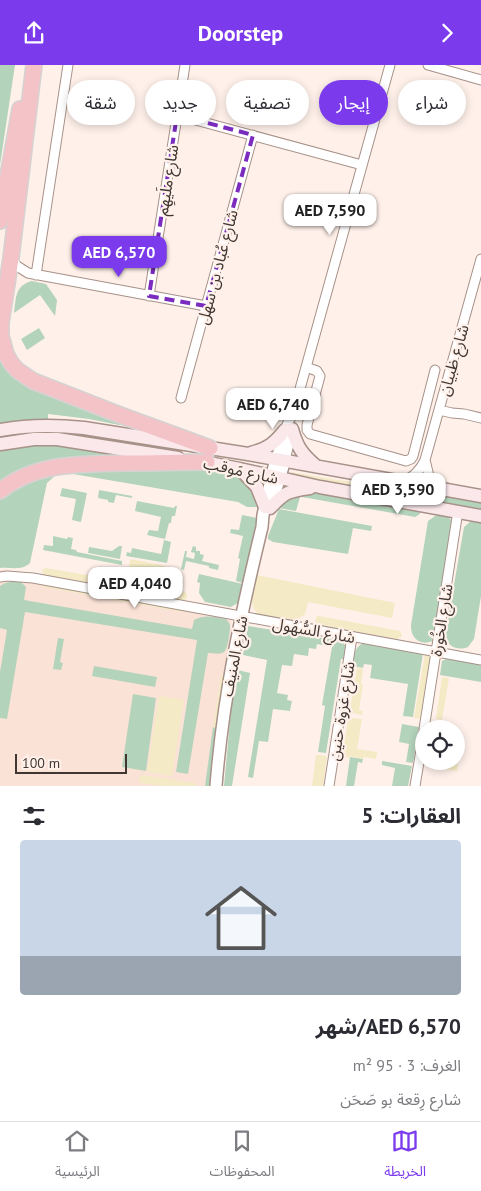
<!DOCTYPE html>
<html lang="ar">
<head>
<meta charset="utf-8">
<style>
	:root { --surface:#fff; --page:#f2f2f3; --text:#2b2b33; --muted:#7c7c81; --line:#e1e1e2; --accent:#7c3aed }
	body { margin:0; font-family:"PT Sans","Noto Sans Arabic",sans-serif; background:var(--page); color:var(--text); direction:rtl; height:100vh; display:flex; flex-direction:column; font-size:19px; white-space:nowrap }
	* { box-sizing:border-box; margin:0 }
	p { font-size:16px; color:var(--muted) }
	.icon { flex:none; width:28px; height:28px; fill:none; stroke:currentColor; stroke-width:2; stroke-linecap:round; stroke-linejoin:round }
	.map { position:relative; height:721px; overflow:hidden; direction:ltr }
	.side { display:flex; flex-direction:column; background:var(--surface); flex:1 }
	.side>* { flex:none }
	.hud { position:absolute; left:15px; top:15px; width:451px; height:45px; direction:rtl; display:flex; gap:10px }
	.tools { position:absolute; left:415px; top:655px; display:grid; gap:10px }
	.tools a { display:grid; place-items:center; width:50px; height:50px; border-radius:50%; background:var(--surface); box-shadow:0 2px 8px #0003; font-size:25px }
	.scale { position:absolute; left:15px; bottom:12px; width:112px; box-sizing:border-box; padding-left:5px; border:2px solid #403733; border-top:0; font-size:14px; line-height:18px; white-space:nowrap; color:#403733; -webkit-text-stroke:4px #fff1ea; paint-order:stroke }
	.price { position:absolute; translate:-50% -42px; padding:0 11px; border-radius:10px; background:#fff; color:#222; font-size:16px; line-height:32px; filter:drop-shadow(0 1px 2px #0008) }
	.price::after { content:''; position:absolute; left:50%; top:30px; width:15px; height:11px; margin-left:-8px; background:inherit; clip-path:polygon(0 0,100% 0,50% 100%) }
	.price.current { background:var(--accent); color:#fff }
	ul { padding:0; list-style:none }
	li { display:grid; align-content:center; gap:10px; height:265px; padding:0 20px }
	li+li { border-top:1px solid var(--line) }
	li span { display:grid; place-items:center; height:155px; border-radius:5px; color:#555 }
	li>.icon { margin-inline-start:auto }
	span .icon { width:90px; height:90px; fill:#fffc; stroke-width:1 }
	li b { font-size:21px }
	h2 { display:flex; justify-content:space-between; align-items:center; height:60px; padding:0 20px; font-size:21px }
	.pill { padding:0 18px; border-radius:22px; background:var(--surface); box-shadow:0 2px 8px #0003; font-size:18px; line-height:45px }
	.pill.current { background:var(--accent); color:#fff }
	header { display:flex; justify-content:space-between; align-items:center; height:65px; padding:0 20px; background:var(--accent); color:#fff; font-size:22px; font-weight:800 }
	.dock { display:flex; justify-content:space-around; align-items:center; height:70px; border-top:1px solid var(--line); background:var(--surface); font-size:14px; color:var(--muted) }
	.dock a { display:grid; justify-items:center; gap:2px }
	.dock .current { color:var(--accent) }
	.map>svg:first-child { display:block }
	.built { fill:#fbe2d7 }
	.green { fill:#b4d3bb }
	.sand { fill:#f4eac5 }
	.lines { fill:none; stroke-linecap:round; stroke-linejoin:round }
	.minor-casing { stroke:#a79188; stroke-width:11 }
	.tertiary-casing { stroke:#a79188; stroke-width:14 }
	.secondary-casing { stroke:#a79188; stroke-width:15 }
	.trunk-casing { stroke:#d5d3d2; stroke-width:18 }
	.minor { stroke:#fff; stroke-width:9 }
	.tertiary { stroke:#fff; stroke-width:11 }
	.secondary { stroke:#fae8eb; stroke-width:12 }
	.trunk { stroke:#f3c3c8; stroke-width:15 }
	.marked { fill:none; stroke:#7b2cbf; stroke-width:4; stroke-dasharray:10 6; stroke-linejoin:round }
	.labels { text-anchor:middle; stroke-width:4.5; stroke-linejoin:round; paint-order:stroke }
	.street-label { font-size:16px; fill:#403733; stroke:#fff1ea }
</style>
</head>
<body>
<header><svg class="icon" aria-label="forward" viewBox="0 0 24 24"><path d="M9 5l7 7-7 7"/></svg>Doorstep<svg class="icon" aria-label="share" viewBox="0 0 24 24"><path d="M12 15V3M7 8l5-5 5 5M5 13v7h14v-7"/></svg></header>
<div class="map">
<svg width="481" height="721" viewBox="0 0 481 721">
	<rect width="100%" height="100%" fill="#fff1ea"/>
	<path class="built" d="M0,505H6L112,524L231,543V565L221,633L211,721H0Z"/>
	<path class="green" d="M0,0H15L0,100Z
		M32,216L46,219L57,235L55,251L40,230L14,248C16,233 15,220 32,216Z
		M39,263L45,273L27,285L21,274Z
		M0,287L7,300L136,361L119,360L89,354L48,349V378L131,391C95,393 56,389 23,404C15,408 7,415 0,420Z
		M53,403H197L240,410L260,436L257,442H247L238,437L73,409L58,408L47,418L30,498C22,506 11,502 0,503V434L24,415Z
		M375,420H385L481,435V444L373,424Z
		M62,423L87,428L81,457L72,455L76,434L60,431Z
		M303,423L419,445L420,449L415,452L302,432L300,430Z
		M99,425L132,431V433L116,430L114,438L108,437V435L98,433Z
		M298,426L300,432L296,446L279,443L285,432Z
		M137,436L174,443L175,441H177L175,451H172L171,458H169L165,474L147,470L149,465L158,466L161,452L135,446Z
		M279,444L372,461L371,466L353,463L348,489L273,477L268,474V471Z
		M439,449C446,451 450,452 454,459L437,573C425,583 410,576 411,560L428,456L435,451Z
		M242,450L257,453L243,518L236,516L240,494L238,493L243,471L230,468L231,464L239,465Z
		M474,456L481,457V531L474,574L468,582C455,587 444,579 446,566L464,462L470,457Z
		M53,471L67,474L68,472L73,473L71,484L76,485L77,487L122,496V500L43,485L44,480L53,481Z
		M164,475L171,477L167,498L126,491L127,487L131,488L132,483L161,489Z
		M119,481H122L120,494L88,488L89,482L112,486Z
		M193,481L196,482V486H200V489L204,490L202,496L219,500L218,505L209,503V501L186,496L184,505L181,504L185,486H187L186,492L194,494L195,488L191,487Z
		M199,509L243,519L239,537L231,542L205,537L199,528L200,518L197,517Z
		M15,516L21,517L26,522L24,535L192,564L194,555C205,549 215,552 226,554C229,558 230,558 230,562C230,567 228,584 224,587C220,590 213,588 208,588L188,709L176,707L197,575L25,547L7,654L0,653V607L7,565L0,563V521L5,518Z
		M248,561L343,576L347,584L345,594H341L326,688L318,687L325,641L322,640L332,582L317,579L316,584L309,583L308,591L294,589L292,601L282,600L277,628L288,630L287,635L292,636L290,646L273,644L268,677L259,676L253,713L248,712L267,595L243,590Z
		M58,573L64,574L60,597L63,598L61,605L53,604Z
		M366,577L423,588L413,652L403,651L408,619L370,613L372,600L364,599L363,603L352,601C354,590 354,581 366,577Z
		M448,593L481,599V617L440,610L442,596Z
		M94,601L157,612L155,622L92,611Z
		M238,605L250,608L232,721H224L232,634Z
		M133,629L156,633L146,706L122,702Z
		M402,659L419,662L413,698L406,697L409,679L399,677Z
		M213,662L219,664L213,721H205Z
		M350,692L363,694L362,698L358,697L354,721H346Z
		M382,696L412,701L408,721H392L395,703L382,700Z"/>
	<path class="sand" d="M292,407L337,415L375,420L373,424L292,409L291,408Z
		M130,494L166,501L165,504L168,505L167,509L165,510L132,504L129,500Z
		M46,503L185,527L187,530C187,534 186,535 183,536L44,511L42,506L43,504Z
		M257,510L395,538L392,553L308,537L305,549L297,555L259,549C246,541 255,522 257,510Z
		M43,518L183,544L184,545L182,547L44,522L42,521Z
		M317,551H319L400,566L401,568L402,571L397,574L317,559L315,556Z
		M425,588C435,596 432,601 430,611H427L420,654L414,653Z
		M357,603L363,604L361,619L363,620L359,645L363,646L362,650L352,648L350,644Z
		M224,609L226,610L219,664L213,662L221,611Z
		M442,612L449,613L442,655L436,654Z
		M159,631L184,635L172,711L147,707Z
		M352,653L362,654L357,684L377,687L376,694L364,692L363,694L350,691L349,693L342,692L348,655Z
		M316,690L327,691L323,721H312Z
		M429,696H445L458,699L457,706L428,701Z
		M143,710L194,718L197,721H164L141,718L139,716V713L140,711Z"/>
	<g class="lines">
		<g class="minor-casing">
			<path id="minor" d="M428,0L481,15
				M177,50L362,100
				M11,193L17,201L28,208L206,241
				M36,210L68,0
				M149,231L185,0
				M306,302L317,306L320,311L307,360V365L310,369L406,396L411,394L413,391L435,305
				M181,333L253,70
				M439,345L452,348L464,349L481,353
				M276,393L288,357L293,349L390,0
				M285,395L292,367
				M425,395L429,411L439,424
				M401,417C413,413 420,406 425,395L481,194
				M0,512L7,511L33,513L481,595
				M424,664L458,446
				M329,721L352,572
				M415,721L424,667"/>
		</g>
		<g class="tertiary-casing">
			<path id="tertiary" d="M272,438L285,395
				M216,721C223,632 241,548 262,462L263,450L276,393"/>
		</g>
		<g class="secondary-casing">
			<path id="secondary" d="M292,364C297,382 302,389 316,401
				M0,365C28,360 55,360 84,363L248,389L481,431
				M0,379L34,374H57L178,393
				M251,388C268,383 274,379 285,365
				M198,396L240,404L320,422L481,451
				M240,404L257,422L265,442
				M270,443C285,427 288,426 310,423"/>
		</g>
		<g class="trunk-casing">
			<path id="trunk" d="M34,0L11,193L1,258V271L6,289L11,298L17,305L33,316L120,350L210,383
				M0,156L20,44
				M0,426C36,397 82,399 126,398C153,398 180,397 207,397"/>
		</g>
		<use href="#minor" class="minor"/>
		<use href="#tertiary" class="tertiary"/>
		<use href="#secondary" class="secondary"/>
		<use href="#trunk" class="trunk"/>
	</g>
	<path class="marked" d="M177,50L253,70L206,241L149,231Z"/>
	<g class="labels">
		<g class="street-label">
			<text transform="translate(167 115) rotate(-81)" y="6">شارع ملَيهِم</text>
			<text transform="translate(217 202) rotate(-75)" y="6">شارع عُباد بن سهل</text>
			<text transform="translate(453 295) rotate(-74)" y="6">شارع ظبيان</text>
			<text transform="translate(241 405) rotate(12)" y="6">شارع مَوقب</text>
			<text transform="translate(441 555) rotate(-81)" y="6">شارع الخُورة</text>
			<text transform="translate(314 565) rotate(10)" y="6">شارع السُّهُول</text>
			<text transform="translate(234 591) rotate(-79)" y="6">شارع المنيف</text>
			<text transform="translate(341 646) rotate(-81)" y="6">شارع غزوة حنين</text>
		</g>
	</g>
</svg>
<div class="tools">
<a><svg class="icon" aria-label="locate" viewBox="0 0 24 24"><circle cx="12" cy="12" r="6"/><path d="M12 2v4M12 18v4M2 12h4M18 12h4"/></svg></a>
</div>
<div class="scale">100 m</div>
<b class="price" style="left:330px;top:171px">AED 7,590</b>
<b class="price current" style="left:119px;top:213px">AED 6,570</b>
<b class="price" style="left:273px;top:365px">AED 6,740</b>
<b class="price" style="left:398px;top:450px">AED 3,590</b>
<b class="price" style="left:135px;top:544px">AED 4,040</b>
<div class="hud">
<a class="pill">شراء</a>
<a class="pill current">إيجار</a>
<a class="pill">تصفية</a>
<a class="pill">جديد</a>
<a class="pill">شقة</a>
</div>
</div>
<section class="side">
<h2>العقارات: 5<svg class="icon" aria-label="filters" viewBox="0 0 24 24"><path d="M4 7h16M4 17h16"/><circle cx="9" cy="7" r="2"/><circle cx="15" cy="17" r="2"/></svg></h2>
<ul>
<li><span style="background:linear-gradient(#c9d6e8 75%,#9aa5b1 0)"><svg class="icon" aria-label="home" viewBox="0 0 24 24"><path d="M3 11l9-7 9 7M6 9v11h12V9"/></svg></span><div><b>AED 6,570/شهر</b><p>الغرف: 3 · 95 m²</p><p>شارع رِقعة بو صَحَن</p></div></li>
</ul>
</section>
<nav class="dock">
<a class="current"><svg class="icon" aria-label="map" viewBox="0 0 24 24"><path d="M3 6l6-2 6 2 6-2v14l-6 2-6-2-6 2zM9 4v14M15 6v14"/></svg>الخريطة</a>
<a><svg class="icon" aria-label="saved" viewBox="0 0 24 24"><path d="M7 4h10v16l-5-4-5 4z"/></svg>المحفوظات</a>
<a><svg class="icon" aria-label="home" viewBox="0 0 24 24"><path d="M3 11l9-7 9 7M6 9v11h12V9"/></svg>الرئيسية</a>
</nav>
</body>
</html>
